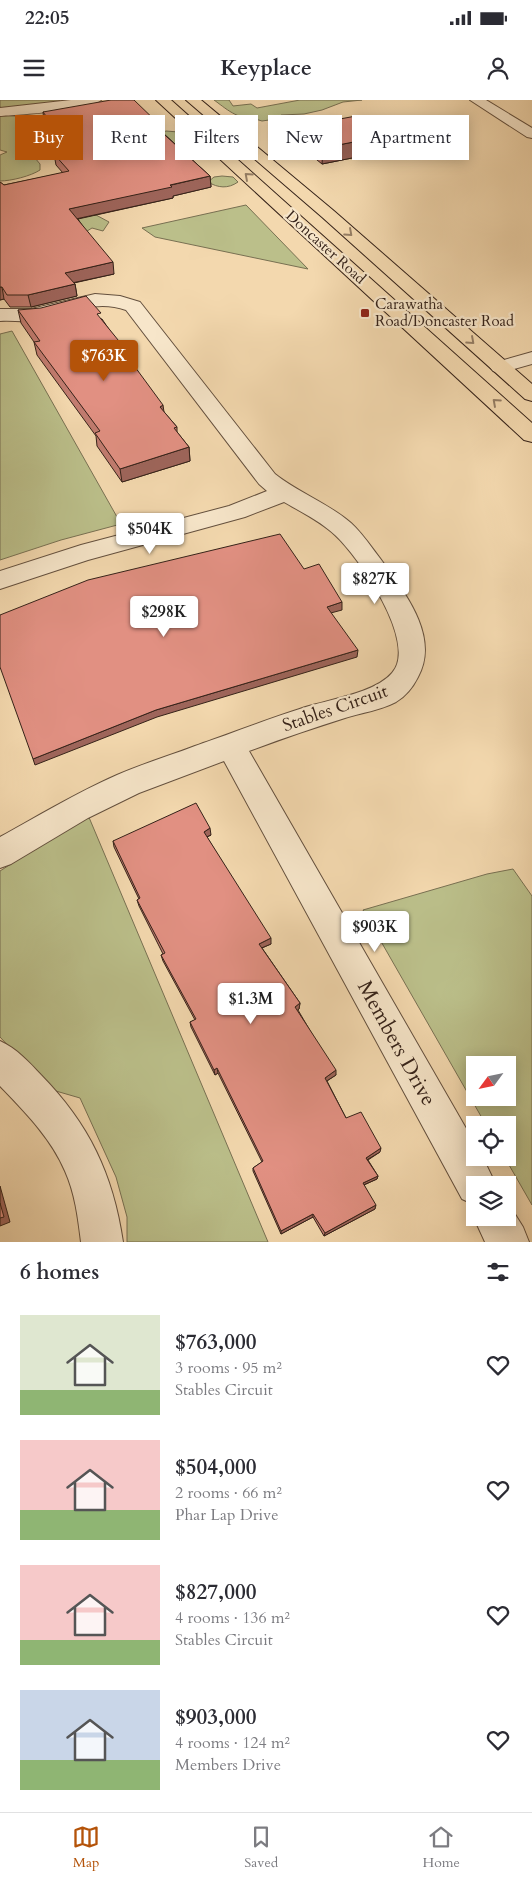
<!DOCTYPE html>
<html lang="en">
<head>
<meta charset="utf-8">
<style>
	:root { --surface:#fff; --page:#f2f2f3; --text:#2b2b33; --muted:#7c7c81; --line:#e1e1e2; --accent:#b45309 }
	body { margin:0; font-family:Cardo,serif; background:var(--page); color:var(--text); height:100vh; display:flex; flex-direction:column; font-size:19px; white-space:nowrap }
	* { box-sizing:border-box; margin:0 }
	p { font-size:16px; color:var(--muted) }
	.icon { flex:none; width:28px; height:28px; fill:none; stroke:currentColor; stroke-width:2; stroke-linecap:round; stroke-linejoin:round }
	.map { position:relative; height:1142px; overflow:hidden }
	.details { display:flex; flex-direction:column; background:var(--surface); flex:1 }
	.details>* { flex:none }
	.top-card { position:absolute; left:15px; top:15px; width:502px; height:45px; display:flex; gap:10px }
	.needle { width:32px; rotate:237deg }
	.buttons { position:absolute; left:466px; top:956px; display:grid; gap:10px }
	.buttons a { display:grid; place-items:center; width:50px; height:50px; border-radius:0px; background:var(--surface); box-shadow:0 2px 12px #0003; font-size:25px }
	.price { position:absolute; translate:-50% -42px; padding:0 11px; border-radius:5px; background:#fff; color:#222; font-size:16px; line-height:32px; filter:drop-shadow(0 1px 2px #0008) }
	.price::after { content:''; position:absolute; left:50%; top:30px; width:15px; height:11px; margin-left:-8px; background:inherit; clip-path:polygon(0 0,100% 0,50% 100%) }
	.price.on { background:var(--accent); color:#fff }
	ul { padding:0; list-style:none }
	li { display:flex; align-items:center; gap:15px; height:125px; padding:0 20px }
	li span { display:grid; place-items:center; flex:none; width:140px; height:100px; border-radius:0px; color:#555 }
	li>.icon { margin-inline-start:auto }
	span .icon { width:60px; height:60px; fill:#fffc; stroke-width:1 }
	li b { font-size:21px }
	h2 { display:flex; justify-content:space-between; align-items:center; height:60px; padding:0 20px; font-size:21px }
	.tag { padding:0 18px; border-radius:0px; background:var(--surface); box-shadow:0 2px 12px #0003; font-size:18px; line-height:45px }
	.tag.on { background:var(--accent); color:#fff }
	.status { display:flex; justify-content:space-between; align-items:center; height:35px; padding:0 25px; background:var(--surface); direction:ltr }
	.status svg { height:14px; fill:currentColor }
	header { display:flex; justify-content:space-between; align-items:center; height:65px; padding:0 20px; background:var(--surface); font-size:22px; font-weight:700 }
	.tab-bar { display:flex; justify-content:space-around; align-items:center; height:70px; border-top:1px solid var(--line); background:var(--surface); font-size:14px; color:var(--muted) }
	.tab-bar a { display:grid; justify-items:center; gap:2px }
	.tab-bar .on { color:var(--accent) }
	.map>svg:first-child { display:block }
	.green { fill:#bbbf8a; stroke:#787052; fill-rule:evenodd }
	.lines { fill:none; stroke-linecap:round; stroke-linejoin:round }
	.street-casing { stroke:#64503e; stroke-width:2 }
	.primary-casing { stroke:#352219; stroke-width:2 }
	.street { fill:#f7e6ca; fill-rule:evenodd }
	.primary { fill:#f3d8ae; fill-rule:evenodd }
	.wall { fill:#c27c70; stroke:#352219 }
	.shaded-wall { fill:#9e655b; stroke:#352219 }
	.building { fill:#e19082; stroke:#352219 }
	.oneway { stroke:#947d64 }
	.poi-dot { fill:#8f2418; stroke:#f7e6ca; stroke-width:2 }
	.labels { text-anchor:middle; stroke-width:4.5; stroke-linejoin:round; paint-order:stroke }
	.far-street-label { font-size:15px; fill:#352219; stroke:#f7e6ca }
	.far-poi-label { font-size:15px; fill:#352219; stroke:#f7e6ca; text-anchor:start }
	.street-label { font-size:18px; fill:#352219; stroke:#f7e6ca }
	.near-street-label { font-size:21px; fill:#352219; stroke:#f7e6ca }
</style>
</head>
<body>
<div class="status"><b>22:05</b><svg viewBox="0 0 49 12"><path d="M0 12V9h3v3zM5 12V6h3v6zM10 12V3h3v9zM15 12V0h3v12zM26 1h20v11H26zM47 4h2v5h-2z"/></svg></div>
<header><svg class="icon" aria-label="menu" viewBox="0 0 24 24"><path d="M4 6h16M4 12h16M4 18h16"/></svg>Keyplace<svg class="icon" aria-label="person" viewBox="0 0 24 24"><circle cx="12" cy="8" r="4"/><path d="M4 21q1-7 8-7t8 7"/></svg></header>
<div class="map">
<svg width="532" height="1142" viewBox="0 0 532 1142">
	<rect width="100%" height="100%" fill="#f3d8ae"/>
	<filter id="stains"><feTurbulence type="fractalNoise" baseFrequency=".004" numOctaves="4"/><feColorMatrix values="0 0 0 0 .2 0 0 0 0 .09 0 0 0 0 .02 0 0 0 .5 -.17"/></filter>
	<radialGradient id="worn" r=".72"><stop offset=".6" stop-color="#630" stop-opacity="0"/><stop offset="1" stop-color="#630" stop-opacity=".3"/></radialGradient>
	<path class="green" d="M0,0H59L61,3L9,10L0,7Z
		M214,0H229L233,6L251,4L257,8L300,0H362L343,2L322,10L304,14L281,15L283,18L262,21L252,18L253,16C240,22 224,7 214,0Z
		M0,14C11,17 23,15 33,20L35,25L41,30V36L52,44L45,52L24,53L35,58L40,64V70C31,76 11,81 0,81V55L7,52L0,50Z
		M166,31L191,33L196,37L195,46L183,52L161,33Z
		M222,76L233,77L238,82C228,89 218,88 208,82L214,77Z
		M48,102L86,115H96L109,122L103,131L92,128L79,136Z
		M246,105L308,169L155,137L142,128Z
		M12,231L121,424L61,440L0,460V234Z
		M88,715L268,1142H127V1117L116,1077L80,998L49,989L0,937V771Z
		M513,769L532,796V1105L505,1058H508V1025H486L363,810L487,774ZM475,965H508V998H475Z"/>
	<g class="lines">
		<g class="street-casing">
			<path id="street" d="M71,0H101C93,10 17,15 0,16V8Z
				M470,0H486L532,28V38L527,37Z
				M95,194L120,196L140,202L275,374C299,393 328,403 351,423C363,434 372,448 382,461C405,493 440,537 418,577C413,587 406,596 396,602C381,610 361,613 345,618C313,628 281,639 249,651L475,1044V1058H483L496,1085H475V1105L462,1099L224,661L139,693L88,718L11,764L0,768V737C38,716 76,693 117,675C142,664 169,656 195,646C233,633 270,618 309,606C333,599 376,592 392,573C419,543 358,456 335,435C320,421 301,412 284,402L245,417L88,460L0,489V471L81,445L229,406L267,391L259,384L126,210C93,198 64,216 31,221C21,222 10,220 0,221V209H31Z
				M532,252V264L500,273L493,271L490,267L493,263Z
				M0,941C17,949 29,962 41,975C89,1024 113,1074 123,1142H81C78,1118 75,1093 65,1071C51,1038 24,1011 0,986Z
				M508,1103L523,1127L529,1142H485L474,1118L475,1114V1118H508Z"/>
		</g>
		<g class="primary-casing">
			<path id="primary" d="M156,0H171L532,323V342L524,340Z
				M186,0H201L334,111L532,284V301L525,299L322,117Z"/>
		</g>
		<use href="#street" class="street"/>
		<use href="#primary" class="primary"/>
	</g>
	<path class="wall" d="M43,12L162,32L210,76L211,87L173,96V98L78,119L114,174L74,183L75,184L77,196L31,207H10L4,199L0,200V82L4,85L63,73L56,65L54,54L66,51L44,22Z
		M297,27L384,36L382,52L322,64L296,43Z
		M18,210L102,219L127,256L164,312L177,327V332L189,347L190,361L122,382L97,346L96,336L37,255L34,242L21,223Z
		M211,735L207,737L271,844L262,848L300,903L299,909L298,910L336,975L327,981L346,1018L380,1052L368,1060L378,1076L377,1079L364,1085L375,1109L324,1136L313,1117L281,1134L253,1071V1068L262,1062L218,973L215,975L191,927L190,922L195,920L163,861L161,855L163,854L139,806L137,800L139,799L114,747L113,741Z"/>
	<path class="shaded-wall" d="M161,26L162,37L156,27Z
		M384,36L382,52L322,64L323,48Z
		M210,76L211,87L173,96V98L71,120L69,109Z
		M113,162L114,174L67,184L65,173Z
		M75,184L77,196L31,207L28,195Z
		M0,187H2L4,199L0,200Z
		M163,305L165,319L160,307Z
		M189,347L190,361L122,382L120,369Z
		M342,502V510L327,514V507Z
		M358,550L357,557L157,617L35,665L33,659L156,610Z
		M210,728L211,735L204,738V732Z
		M271,838V844L259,849V844Z
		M300,903L299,909L295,912V907Z
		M217,968L218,973L215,975L214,970Z
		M336,970V975L325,982V978Z
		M381,1048L380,1052L365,1061L366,1058Z
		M378,1076L377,1079L361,1086L363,1083Z
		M0,1086L10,1122L0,1126Z
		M376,1105L375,1109L324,1136L325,1133Z
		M313,1114V1117L281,1134V1131Z"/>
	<path class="building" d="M111,0H134L161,26L156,27L210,76L170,85L172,87L69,109L113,162L65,173L75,184L28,195H7L2,187H0V82L4,85L69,71L54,54L72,50L43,12Z
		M356,16L384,36L323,48L297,27Z
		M86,196L101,213L97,214L127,251L124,252L163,305L160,307L177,327L174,328L189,347L120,369L95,333L100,331L34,242L40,241L18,210L41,208Z
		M280,434L304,469L319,464L342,502L327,507L358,550L156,610L33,659L0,567V515L88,480Z
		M196,703L210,728L204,732L271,838L259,844L300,903L295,907L336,970L325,978L346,1018L361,1012L381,1048L366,1058L378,1076L363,1083L376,1105L325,1133L313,1114L281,1131L253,1068L263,1061L217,968L214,970L190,922L196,919L161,855L165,853L137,800L140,798L113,741Z
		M0,1103L4,1117L0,1118Z"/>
	<defs><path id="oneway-chevron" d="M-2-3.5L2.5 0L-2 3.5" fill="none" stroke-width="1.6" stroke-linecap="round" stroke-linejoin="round" transform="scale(1.25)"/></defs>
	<g class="oneway">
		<use href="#oneway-chevron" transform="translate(248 76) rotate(-138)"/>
		<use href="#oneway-chevron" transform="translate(349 133) rotate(42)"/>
		<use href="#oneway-chevron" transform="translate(471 241) rotate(42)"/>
		<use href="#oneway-chevron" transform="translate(496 302) rotate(-138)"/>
	</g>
	<rect class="poi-dot" x="360" y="208" width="10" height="10" rx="2.5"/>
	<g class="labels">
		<g class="far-street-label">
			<text transform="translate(326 147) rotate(42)" y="5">Doncaster Road</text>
		</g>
		<g class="far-poi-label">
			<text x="375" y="209">Carawatha<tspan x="375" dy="17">Road/Doncaster Road</tspan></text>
		</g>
		<g class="street-label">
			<text transform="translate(335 608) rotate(-19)" y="6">Stables Circuit</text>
		</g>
		<g class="near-street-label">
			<text transform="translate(397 943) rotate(61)" y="7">Members Drive</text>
		</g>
	</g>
	<rect width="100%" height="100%" filter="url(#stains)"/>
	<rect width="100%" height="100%" fill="url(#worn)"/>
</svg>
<div class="buttons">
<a><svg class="needle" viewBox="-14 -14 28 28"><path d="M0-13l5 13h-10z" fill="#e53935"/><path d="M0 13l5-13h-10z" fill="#7c7c81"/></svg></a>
<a><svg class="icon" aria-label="locate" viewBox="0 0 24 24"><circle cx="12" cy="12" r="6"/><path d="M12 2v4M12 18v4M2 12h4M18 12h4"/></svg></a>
<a><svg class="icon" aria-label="layers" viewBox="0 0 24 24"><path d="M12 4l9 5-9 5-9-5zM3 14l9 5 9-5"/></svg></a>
</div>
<b class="price on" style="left:104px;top:282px">$763K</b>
<b class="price" style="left:150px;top:455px">$504K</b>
<b class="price" style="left:375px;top:505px">$827K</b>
<b class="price" style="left:164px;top:538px">$298K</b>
<b class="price" style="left:375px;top:853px">$903K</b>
<b class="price" style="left:251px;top:925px">$1.3M</b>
<div class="top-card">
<a class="tag on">Buy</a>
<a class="tag">Rent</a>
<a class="tag">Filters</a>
<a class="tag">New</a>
<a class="tag">Apartment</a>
</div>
</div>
<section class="details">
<h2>6 homes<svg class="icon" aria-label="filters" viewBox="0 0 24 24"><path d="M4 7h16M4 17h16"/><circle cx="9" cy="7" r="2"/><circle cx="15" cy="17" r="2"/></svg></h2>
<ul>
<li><span style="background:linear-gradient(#dfe7d0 75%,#8fb573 0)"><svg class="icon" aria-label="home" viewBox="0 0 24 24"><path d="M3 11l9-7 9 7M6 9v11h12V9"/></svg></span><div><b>$763,000</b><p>3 rooms · 95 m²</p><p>Stables Circuit</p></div><svg class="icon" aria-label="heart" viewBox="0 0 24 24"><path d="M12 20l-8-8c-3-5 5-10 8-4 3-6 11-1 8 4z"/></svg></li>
<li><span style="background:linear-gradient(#f6c9c9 70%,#8fb573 0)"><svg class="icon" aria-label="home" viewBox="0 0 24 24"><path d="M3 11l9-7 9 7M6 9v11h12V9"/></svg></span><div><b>$504,000</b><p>2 rooms · 66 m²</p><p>Phar Lap Drive</p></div><svg class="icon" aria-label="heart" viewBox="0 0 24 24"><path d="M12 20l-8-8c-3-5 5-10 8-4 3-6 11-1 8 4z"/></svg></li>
<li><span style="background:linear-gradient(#f6c9c9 75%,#8fb573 0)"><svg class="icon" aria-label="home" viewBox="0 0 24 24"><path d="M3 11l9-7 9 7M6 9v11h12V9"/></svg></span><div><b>$827,000</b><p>4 rooms · 136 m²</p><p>Stables Circuit</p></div><svg class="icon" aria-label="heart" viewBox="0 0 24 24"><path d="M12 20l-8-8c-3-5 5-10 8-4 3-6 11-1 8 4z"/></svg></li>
<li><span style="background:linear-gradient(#c9d6e8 70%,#8fb573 0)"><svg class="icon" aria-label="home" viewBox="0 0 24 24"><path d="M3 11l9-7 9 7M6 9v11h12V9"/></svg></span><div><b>$903,000</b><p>4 rooms · 124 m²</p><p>Members Drive</p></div><svg class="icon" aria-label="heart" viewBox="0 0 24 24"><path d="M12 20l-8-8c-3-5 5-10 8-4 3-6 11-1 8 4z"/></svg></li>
</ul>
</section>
<nav class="tab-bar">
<a class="on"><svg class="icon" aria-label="map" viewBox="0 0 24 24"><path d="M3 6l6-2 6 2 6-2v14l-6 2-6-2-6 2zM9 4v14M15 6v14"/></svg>Map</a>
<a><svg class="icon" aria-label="saved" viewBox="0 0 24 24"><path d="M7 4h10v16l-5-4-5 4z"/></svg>Saved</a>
<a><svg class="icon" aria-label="home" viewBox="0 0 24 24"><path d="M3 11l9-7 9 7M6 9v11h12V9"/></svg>Home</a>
</nav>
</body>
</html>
